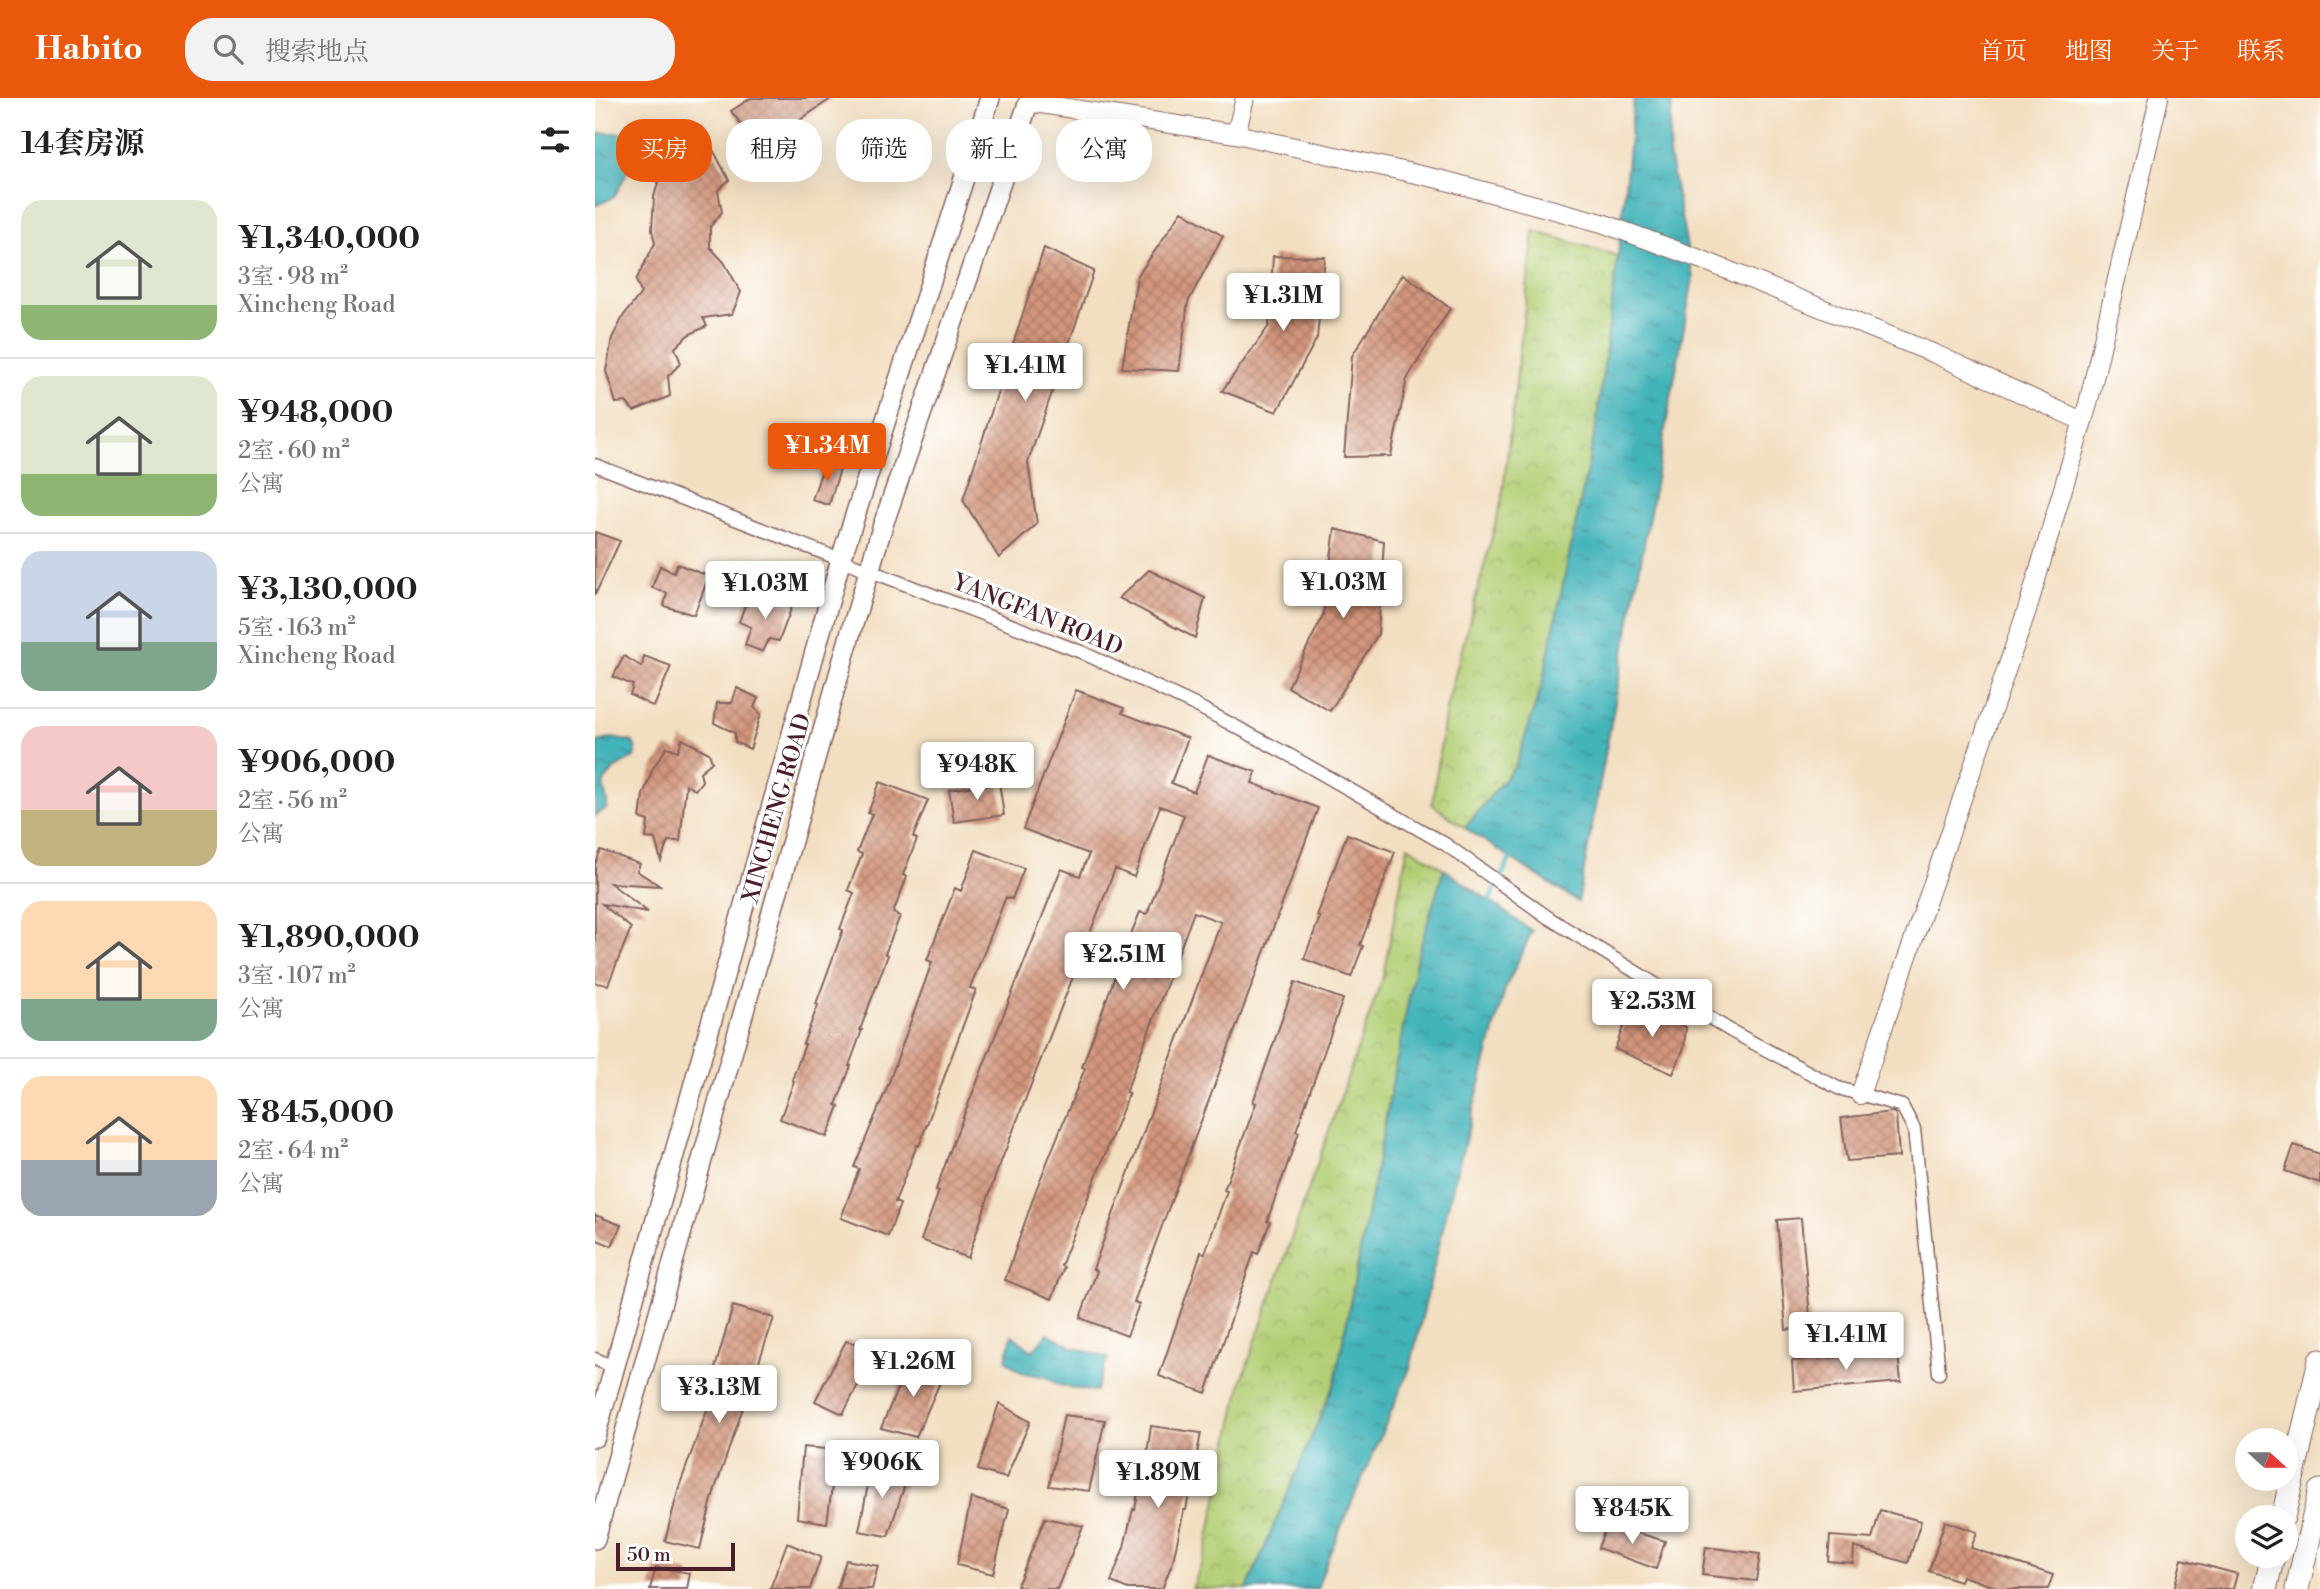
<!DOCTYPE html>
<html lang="zh">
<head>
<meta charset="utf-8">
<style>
	:root { --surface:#fff; --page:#f2f2f2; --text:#222; --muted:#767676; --line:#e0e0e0; --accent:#ea580c }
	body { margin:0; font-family:"Libre Bodoni","Noto Serif SC",serif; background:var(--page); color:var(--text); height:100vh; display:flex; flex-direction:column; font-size:26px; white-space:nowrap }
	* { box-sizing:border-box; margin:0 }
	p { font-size:23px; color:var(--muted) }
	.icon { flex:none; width:38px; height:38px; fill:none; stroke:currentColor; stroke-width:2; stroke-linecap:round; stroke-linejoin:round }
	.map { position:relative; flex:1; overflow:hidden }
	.details { display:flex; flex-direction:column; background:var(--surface); width:595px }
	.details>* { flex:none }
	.banner { position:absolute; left:21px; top:21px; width:665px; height:63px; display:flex; gap:14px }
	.needle { width:46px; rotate:111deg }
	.fabs { position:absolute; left:1640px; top:1330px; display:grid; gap:14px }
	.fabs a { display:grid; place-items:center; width:63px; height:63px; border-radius:50%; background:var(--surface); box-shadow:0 7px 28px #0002; font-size:35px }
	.scale { position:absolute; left:21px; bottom:18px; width:119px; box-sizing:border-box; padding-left:7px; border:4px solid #4a1f2b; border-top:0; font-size:19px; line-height:24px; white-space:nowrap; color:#4a1f2b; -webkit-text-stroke:5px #fff; paint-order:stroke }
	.price { position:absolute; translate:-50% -60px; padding:0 16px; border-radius:7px; background:#fff; color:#222; font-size:23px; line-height:46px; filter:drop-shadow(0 2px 4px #0008) }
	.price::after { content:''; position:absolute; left:50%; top:42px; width:21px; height:16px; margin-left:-10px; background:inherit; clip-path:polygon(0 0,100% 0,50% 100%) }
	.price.active { background:var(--accent); color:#fff }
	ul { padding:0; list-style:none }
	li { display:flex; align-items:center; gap:21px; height:175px; padding:0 21px }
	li+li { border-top:2px solid var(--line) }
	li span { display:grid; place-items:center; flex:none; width:196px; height:140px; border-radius:21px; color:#555 }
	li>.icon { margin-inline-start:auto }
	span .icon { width:84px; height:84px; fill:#fffc; stroke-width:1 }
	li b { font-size:30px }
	h2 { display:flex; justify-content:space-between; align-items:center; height:84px; padding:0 21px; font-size:30px }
	.tag { padding:0 24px; border-radius:28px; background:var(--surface); box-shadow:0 7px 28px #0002; font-size:24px; line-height:63px }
	.tag.active { background:var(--accent); color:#fff }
	header { display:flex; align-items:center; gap:42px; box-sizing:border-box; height:98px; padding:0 35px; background:var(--accent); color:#fff }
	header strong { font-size:33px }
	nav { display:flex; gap:38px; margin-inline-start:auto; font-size:24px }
	.search { width:490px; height:63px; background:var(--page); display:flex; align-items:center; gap:18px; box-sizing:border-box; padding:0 24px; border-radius:28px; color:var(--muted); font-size:26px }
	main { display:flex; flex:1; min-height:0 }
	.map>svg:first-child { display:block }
	.park { fill:url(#park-crowns); stroke:#7e7750; stroke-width:2 }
	.water { fill:url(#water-ripples); stroke:#466a72; stroke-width:2 }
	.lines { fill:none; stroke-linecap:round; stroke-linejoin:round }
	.stream { stroke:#43b4ba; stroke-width:4.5 }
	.building { fill:url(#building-cross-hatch) }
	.street-casing { stroke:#85625f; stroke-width:15 }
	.secondary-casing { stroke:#85625f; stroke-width:20 }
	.primary-casing { stroke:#85625f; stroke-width:22 }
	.highway-casing { stroke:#85625f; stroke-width:25 }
	.street { stroke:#fff; stroke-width:12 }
	.secondary { stroke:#fff; stroke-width:18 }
	.primary { stroke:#fff; stroke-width:19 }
	.highway { stroke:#fff; stroke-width:23 }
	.labels { text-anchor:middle; stroke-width:6; stroke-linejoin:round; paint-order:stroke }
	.street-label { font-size:23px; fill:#4a1f2b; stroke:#fff }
</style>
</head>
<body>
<header>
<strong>Habito</strong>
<div class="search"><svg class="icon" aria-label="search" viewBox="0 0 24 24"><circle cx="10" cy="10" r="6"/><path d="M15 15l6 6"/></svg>搜索地点</div>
<nav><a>首页</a><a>地图</a><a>关于</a><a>联系</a></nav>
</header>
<main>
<section class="details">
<h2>14套房源<svg class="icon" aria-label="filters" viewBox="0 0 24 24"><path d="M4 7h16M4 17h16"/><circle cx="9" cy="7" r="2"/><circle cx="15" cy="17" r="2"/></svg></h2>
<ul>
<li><span style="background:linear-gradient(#dfe7d0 75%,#8fb573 0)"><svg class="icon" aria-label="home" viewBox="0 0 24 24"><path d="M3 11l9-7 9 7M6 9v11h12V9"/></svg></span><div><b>¥1,340,000</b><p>3室 · 98 m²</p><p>Xincheng Road</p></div></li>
<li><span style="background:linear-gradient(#dfe7d0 70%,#8fb573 0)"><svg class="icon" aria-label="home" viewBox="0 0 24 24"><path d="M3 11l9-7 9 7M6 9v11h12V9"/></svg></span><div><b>¥948,000</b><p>2室 · 60 m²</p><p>公寓</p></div></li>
<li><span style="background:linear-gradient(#c9d6e8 65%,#7fa58c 0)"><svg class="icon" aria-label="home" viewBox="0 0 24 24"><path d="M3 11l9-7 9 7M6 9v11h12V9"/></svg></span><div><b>¥3,130,000</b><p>5室 · 163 m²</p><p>Xincheng Road</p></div></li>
<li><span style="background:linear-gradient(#f6c9c9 60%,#c2b280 0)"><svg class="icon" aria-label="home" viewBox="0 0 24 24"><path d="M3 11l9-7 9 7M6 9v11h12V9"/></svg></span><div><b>¥906,000</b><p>2室 · 56 m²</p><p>公寓</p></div></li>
<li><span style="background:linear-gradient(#ffd9b3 70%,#7fa58c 0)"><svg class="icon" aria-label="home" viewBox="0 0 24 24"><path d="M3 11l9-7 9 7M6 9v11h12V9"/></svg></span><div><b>¥1,890,000</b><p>3室 · 107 m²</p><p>公寓</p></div></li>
<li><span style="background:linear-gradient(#ffd9b3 60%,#9aa5b1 0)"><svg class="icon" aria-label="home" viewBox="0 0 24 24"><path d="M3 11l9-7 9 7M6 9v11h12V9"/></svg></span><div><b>¥845,000</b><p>2室 · 64 m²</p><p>公寓</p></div></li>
</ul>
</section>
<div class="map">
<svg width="1725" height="1491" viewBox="0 0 1725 1491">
	<defs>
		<pattern id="park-crowns" width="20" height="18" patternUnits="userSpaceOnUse" patternTransform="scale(1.75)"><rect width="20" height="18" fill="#b3cf75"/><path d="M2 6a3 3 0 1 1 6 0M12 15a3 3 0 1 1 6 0" fill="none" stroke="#9bb165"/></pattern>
		<pattern id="water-ripples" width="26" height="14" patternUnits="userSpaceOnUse" patternTransform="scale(1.75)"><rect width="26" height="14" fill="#43b4ba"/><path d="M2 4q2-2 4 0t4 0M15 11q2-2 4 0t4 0" fill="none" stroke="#3a9297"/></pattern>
		<pattern id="building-cross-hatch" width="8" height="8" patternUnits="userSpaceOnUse" patternTransform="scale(1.75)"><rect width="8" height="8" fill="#d3967c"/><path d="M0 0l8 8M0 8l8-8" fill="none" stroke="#ad7a66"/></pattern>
	</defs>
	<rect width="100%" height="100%" fill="#fff"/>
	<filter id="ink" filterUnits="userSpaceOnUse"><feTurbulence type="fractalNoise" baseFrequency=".0143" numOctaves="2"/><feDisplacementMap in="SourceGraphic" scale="14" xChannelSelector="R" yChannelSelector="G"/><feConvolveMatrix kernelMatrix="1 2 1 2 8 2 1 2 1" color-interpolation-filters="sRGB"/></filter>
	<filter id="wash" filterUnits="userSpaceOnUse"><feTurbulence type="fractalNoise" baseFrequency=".00686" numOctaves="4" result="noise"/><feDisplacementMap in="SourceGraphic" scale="28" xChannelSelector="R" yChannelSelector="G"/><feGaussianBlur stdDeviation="1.57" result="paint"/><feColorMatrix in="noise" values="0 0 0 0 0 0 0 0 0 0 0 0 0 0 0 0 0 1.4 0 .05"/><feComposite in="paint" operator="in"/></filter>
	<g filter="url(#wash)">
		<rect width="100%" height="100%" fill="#f2dec0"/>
		<path class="park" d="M939,133L1023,158L1001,329L947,587L921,667L870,730L837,706L851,611L907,401Z
			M813,748L849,771L821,863L740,1284L652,1491H597L611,1454L647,1282L788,878Z"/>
		<path class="water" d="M1039,0H1077L1074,57L1098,180L983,804L870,730L921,667L947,587L1001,329L1023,158Z
			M34,35L42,56L19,99L0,108V35Z
			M17,640L38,644L41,652V658L19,671L8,686L12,703V710L0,718C0,700 1,683 2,666C3,658 0,653 2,644Z
			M849,771L937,833L910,891L855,1100L815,1270L733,1459L722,1491H652L740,1284L821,863Z
			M453,1235L478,1249L513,1260L500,1294L464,1287L452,1279L426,1274L411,1262L417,1237L437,1253Z"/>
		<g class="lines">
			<path class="stream" d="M892,807L918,755"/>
		</g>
		<g id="blocks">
			<path class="building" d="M156,0H237L164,50L136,13Z
				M106,29L134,82L123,92L127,114L115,129V149L129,164L146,194L137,216L108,220L112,228L93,237L80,250L86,265L73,278L75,298L39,313L31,304L21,305L11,273L17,240L29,217L46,195L41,182L60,145L57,132L59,99L67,71L81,49Z
				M587,113L628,138L593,204L584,273L527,270L542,179Z
				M449,150L499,173L433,364L442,426L404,460L368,402Z
				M678,158L730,159L722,240L682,314L627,293L674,228Z
				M808,176L855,210L812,281L796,358L749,359L757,258Z
				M230,363L246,368L234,407L217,402Z
				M740,431L789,443L783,536L735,613L693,589L728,517Z
				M0,434L25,443L0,497Z
				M82,466L114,478L99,517L69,508L72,495L57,490L65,468L79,475Z
				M554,472L610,500L600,540L524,500Z
				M153,499L174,506L179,499L197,508L184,543L174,541L168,554L150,547L156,529L144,524Z
				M29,558L47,569L49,558L76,568L59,609L35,597L38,587L18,579Z
				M142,590L163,600L159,609L166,616L155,651L140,644V635L119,625L122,605H137Z
				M481,592L529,610L527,615L593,640L576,685L599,694L613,657L661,674L657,685L723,710L571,1117L539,1204L544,1206L532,1238L485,1220L502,1173L498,1171L626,824L599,814L531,994L534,995L466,1168L469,1169L457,1201L410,1182L441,1092L490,970L487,969L529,853L545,814L552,816L589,717L565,708L539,779L520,771L400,1079L373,1160L326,1142L344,1093L341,1092L356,1050L466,771L485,778L494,756L428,731Z
				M87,641L114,655L117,664L105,674L107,683L100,692L91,687L85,743H73L66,763L60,741L51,740L53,723L45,720L48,697L58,670L72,649L83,653Z
				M285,684L333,702L318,739L322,741L308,777L312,779L298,815L305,818L290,856L293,857L265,932H267L254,968H256L241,1007L244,1008L232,1039L185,1021L199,983L197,982L210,946H208L223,907L221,906L248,832L245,831L259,795L253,792L267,756L262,754L277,716L273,715Z
				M404,684L409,717L359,724L354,692Z
				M752,736L800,754L765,847L768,848L756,879L709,861L725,819L722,818Z
				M6,752L45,766L42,773L65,788L15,785L53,814L7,806L36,830L13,887L0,885V767Z
				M381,752L429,770L417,801L411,799L375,890L381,892L324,1048L322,1047L300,1104L305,1106L293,1138L246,1120L264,1071L259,1069L293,987L337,864L332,862L360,790L366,793Z
				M700,884L748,901L701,1033L704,1034L672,1123L675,1124L663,1156L659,1154L611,1295L564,1278L606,1154L610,1155L632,1093L629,1092L661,1005L658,1004Z
				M1037,905L1091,929L1089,950L1078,976L1020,951Z
				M1297,1014L1301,1016L1304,1059L1252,1063L1246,1020Z
				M1699,1047L1725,1056V1085L1690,1073Z
				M0,1117L26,1127L17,1148L0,1141Z
				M1206,1120L1216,1229L1191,1232L1182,1122Z
				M138,1208L179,1220L118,1397L105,1451L70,1443L84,1389L125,1276L119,1274Z
				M251,1243L282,1251L248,1316L220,1303Z
				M1303,1255L1306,1284L1199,1293L1197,1263Z
				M315,1260L349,1275L321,1339L286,1330Z
				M404,1305L435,1324L411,1380L383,1372Z
				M469,1317L510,1322L494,1393L454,1388Z
				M556,1328L606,1335L591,1412H589L578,1463L567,1491H533L516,1484L529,1449L538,1411L540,1412L547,1371H550Z
				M208,1349L242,1352L232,1425L202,1420Z
				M277,1366L313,1377L293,1438L264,1433Z
				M376,1400L414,1411L398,1476L362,1467Z
				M1285,1412L1326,1423L1313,1465L1259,1449L1258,1465L1233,1463L1235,1438L1277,1441Z
				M450,1420L488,1428L462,1491H436L422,1488Z
				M1350,1423L1382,1434L1376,1450L1458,1477L1453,1491H1406L1367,1478L1365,1483L1334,1473Z
				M1012,1426L1070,1443L1061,1471L1003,1450Z
				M192,1445L226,1459L215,1491H175Z
				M1111,1449L1165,1456L1161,1483L1107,1477Z
				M1587,1461L1642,1476L1638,1491H1579Z
				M251,1462L283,1468L277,1491H242Z
				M61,1469L95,1475L92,1491H55Z"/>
		</g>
	</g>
	<g filter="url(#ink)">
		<use href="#blocks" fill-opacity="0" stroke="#85625f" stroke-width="2"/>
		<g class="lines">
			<g class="street-casing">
				<path id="street" d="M0,367L486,554L600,607L694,657L850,746L954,820L1136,933L1243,990L1307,1008L1319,1031L1344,1275
					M0,1261L19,1269"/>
			</g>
			<g class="secondary-casing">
				<path id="secondary" d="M433,4L641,36L848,82L1007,125L1110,163L1340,256L1487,323
					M641,36L650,0
					M1265,997L1433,509L1493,306L1564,0"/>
			</g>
			<g class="primary-casing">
				<path id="primary" d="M0,1339L246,461L395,0
					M0,1441L257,530L287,430L435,0"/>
			</g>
			<g class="highway-casing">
				<path id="highway" d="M1688,1419L1725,1263
					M1670,1491L1678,1458
					M1702,1491L1725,1393"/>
			</g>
			<use href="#street" class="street"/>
			<use href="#secondary" class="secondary"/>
			<use href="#primary" class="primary"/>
			<use href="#highway" class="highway"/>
		</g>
	</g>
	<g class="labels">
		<g class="street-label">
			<text transform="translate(443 516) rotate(22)" y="8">YANGFAN ROAD</text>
			<text transform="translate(181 710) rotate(-74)" y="8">XINCHENG ROAD</text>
		</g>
	</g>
</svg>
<div class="fabs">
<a><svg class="needle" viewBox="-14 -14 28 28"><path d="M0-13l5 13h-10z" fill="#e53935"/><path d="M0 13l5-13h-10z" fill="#767676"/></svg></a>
<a><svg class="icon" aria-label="layers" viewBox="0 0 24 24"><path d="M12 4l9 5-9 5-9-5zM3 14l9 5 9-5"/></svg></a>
</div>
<div class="scale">50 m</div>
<b class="price" style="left:688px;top:235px">¥1.31M</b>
<b class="price" style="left:430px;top:305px">¥1.41M</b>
<b class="price active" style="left:232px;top:385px">¥1.34M</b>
<b class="price" style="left:748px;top:522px">¥1.03M</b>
<b class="price" style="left:170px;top:523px">¥1.03M</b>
<b class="price" style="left:382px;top:704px">¥948K</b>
<b class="price" style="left:528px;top:894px">¥2.51M</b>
<b class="price" style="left:1057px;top:941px">¥2.53M</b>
<b class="price" style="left:1251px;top:1274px">¥1.41M</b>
<b class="price" style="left:318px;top:1301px">¥1.26M</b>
<b class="price" style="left:124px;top:1327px">¥3.13M</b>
<b class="price" style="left:287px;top:1402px">¥906K</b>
<b class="price" style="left:563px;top:1412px">¥1.89M</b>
<b class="price" style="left:1037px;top:1448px">¥845K</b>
<div class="banner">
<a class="tag active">买房</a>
<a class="tag">租房</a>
<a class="tag">筛选</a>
<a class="tag">新上</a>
<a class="tag">公寓</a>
</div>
</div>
</main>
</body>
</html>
